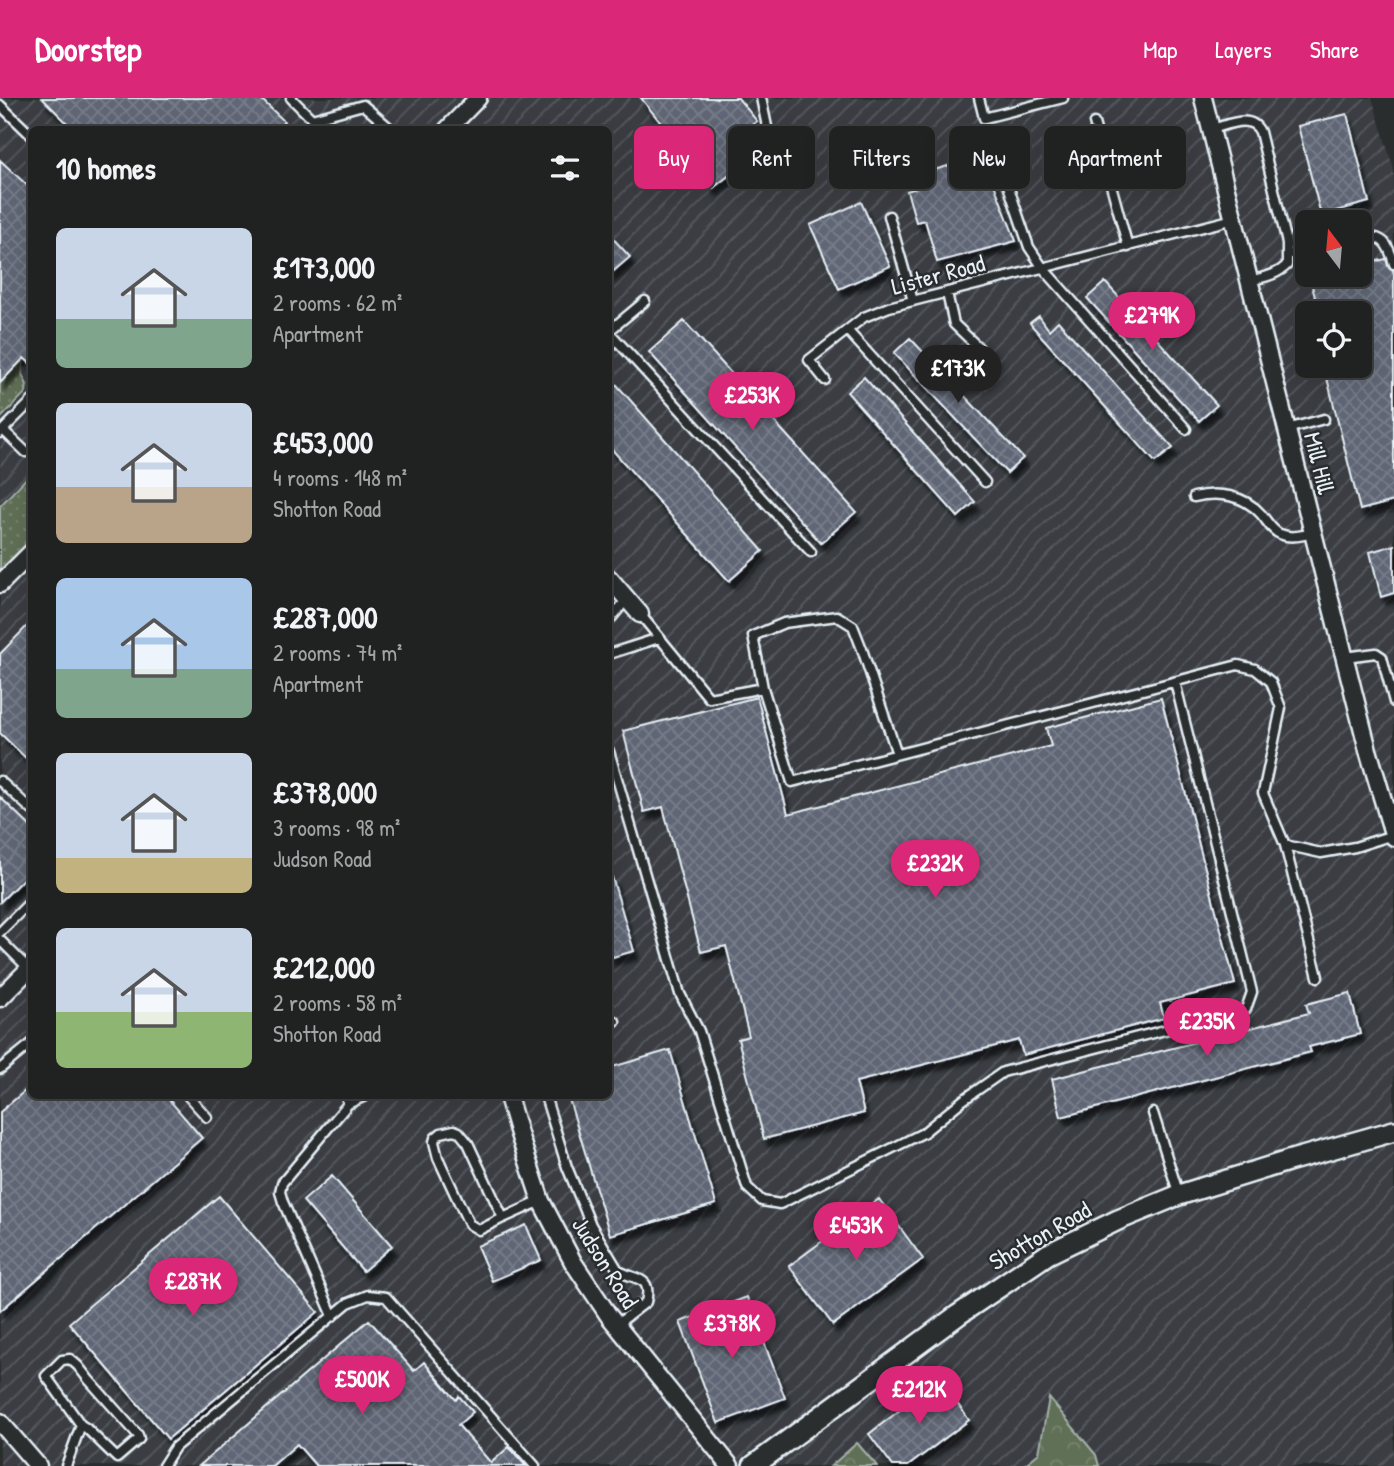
<!DOCTYPE html>
<html lang="en">
<head>
<meta charset="utf-8">
<style>
	:root { --surface:#202222; --page:#282a2a; --text:#f1f3f6; --muted:#a2a4a5; --line:#3d3f40; --accent:#db2777 }
	body { margin:0; font-family:"Patrick Hand",sans-serif; background:var(--page); color:var(--text); height:100vh; display:flex; flex-direction:column; font-size:26px; white-space:nowrap }
	* { box-sizing:border-box; margin:0 }
	p { font-size:23px; color:var(--muted) }
	.icon { flex:none; width:38px; height:38px; fill:none; stroke:currentColor; stroke-width:2; stroke-linecap:round; stroke-linejoin:round }
	.map { position:relative; flex:1; overflow:hidden }
	.side { position:absolute; left:28px; top:28px; width:584px; height:973px; display:flex; flex-direction:column; background:var(--surface); border-radius:10px; box-shadow:0 7px 28px #0002,0 0 0 2px var(--line) }
	.side>* { flex:none }
	.banner { position:absolute; left:634px; top:28px; width:654px; height:63px; display:flex; gap:14px }
	.needle { width:46px; rotate:344deg }
	.controls { position:absolute; left:1295px; top:112px; display:grid; gap:14px }
	.controls a { display:grid; place-items:center; width:77px; height:77px; border-radius:10px; background:var(--surface); box-shadow:0 7px 28px #0002,0 0 0 2px var(--line); font-size:35px }
	.price { position:absolute; translate:-50% -60px; padding:0 16px; border-radius:24px; background:var(--accent); color:#fff; font-size:23px; line-height:46px; filter:drop-shadow(0 2px 4px #0008) }
	.price::after { content:''; position:absolute; left:50%; top:42px; width:21px; height:16px; margin-left:-10px; background:inherit; clip-path:polygon(0 0,100% 0,50% 100%) }
	.price.active { background:#222; color:#fff }
	ul { padding:0; list-style:none }
	li { display:flex; align-items:center; gap:21px; height:175px; padding:0 28px }
	li span { display:grid; place-items:center; flex:none; width:196px; height:140px; border-radius:10px; color:#555 }
	li>.icon { margin-inline-start:auto }
	span .icon { width:84px; height:84px; fill:#fffc; stroke-width:1 }
	li b { font-size:30px }
	h2 { display:flex; justify-content:space-between; align-items:center; height:84px; padding:0 28px; font-size:30px }
	.pill { padding:0 24px; border-radius:10px; background:var(--surface); box-shadow:0 7px 28px #0002,0 0 0 2px var(--line); font-size:24px; line-height:63px }
	.pill.active { background:var(--accent); color:#fff }
	header { display:flex; align-items:center; gap:42px; box-sizing:border-box; height:98px; padding:0 35px; background:var(--accent); color:#fff }
	header strong { font-size:33px }
	nav { display:flex; gap:38px; margin-inline-start:auto; font-size:24px }
	.map>svg:first-child { display:block }
	.industrial { fill:url(#industrial-furrows); fill-rule:evenodd }
	.grass { fill:url(#grass-dots); stroke:#a4b0a8; stroke-width:2 }
	.forest { fill:url(#forest-crowns); stroke:#a4b0a8; stroke-width:2 }
	.building { fill:url(#building-cross-hatch); stroke:#e8f1f8; stroke-width:2; filter:url(#shadow) }
	.lines { fill:none; stroke-linecap:round; stroke-linejoin:round }
	.service-casing { stroke:#e8f1f8; stroke-width:13 }
	.minor-casing { stroke:#e8f1f8; stroke-width:21 }
	.tertiary-casing { stroke:#e8f1f8; stroke-width:24 }
	.service { stroke:#2a2d2e; stroke-width:8 }
	.minor { stroke:#2a2d2e; stroke-width:16 }
	.tertiary { stroke:#2a2d2e; stroke-width:19 }
	.labels { text-anchor:middle; stroke-width:5; stroke-linejoin:round; paint-order:stroke }
	.street-label { font-size:24px; fill:#e8f1f8; stroke:#2a2d2e }
</style>
</head>
<body>
<header>
<strong>Doorstep</strong>
<nav><a>Map</a><a>Layers</a><a>Share</a></nav>
</header>
<div class="map">
<svg width="1394" height="1368" viewBox="0 0 1394 1368">
	<defs>
		<pattern id="industrial-furrows" width="10" height="10" patternUnits="userSpaceOnUse" patternTransform="scale(1.75)"><rect width="10" height="10" fill="#3a3e43"/><path d="M-1 1l2-2M0 10L10 0M9 11l2-2" fill="none" stroke="#565a5f"/></pattern>
		<pattern id="grass-dots" width="8" height="8" patternUnits="userSpaceOnUse" patternTransform="scale(1.75)"><rect width="8" height="8" fill="#616f57"/><path d="M2 2h.1M6 6h.1" fill="none" stroke="#788470" stroke-width="1.8" stroke-linecap="round"/></pattern>
		<pattern id="forest-crowns" width="20" height="18" patternUnits="userSpaceOnUse" patternTransform="scale(1.75)"><rect width="20" height="18" fill="#616f57"/><path d="M2 6a3 3 0 1 1 6 0M12 15a3 3 0 1 1 6 0" fill="none" stroke="#788470"/></pattern>
		<pattern id="building-cross-hatch" width="8" height="8" patternUnits="userSpaceOnUse" patternTransform="scale(1.75)"><rect width="8" height="8" fill="#606675"/><path d="M0 0l8 8M0 8l8-8" fill="none" stroke="#777c89"/></pattern>
		<filter id="shadow"><feDropShadow dx="4.5" dy="8" stdDeviation="2" flood-color="#0009"/></filter>
	</defs>
	<rect width="100%" height="100%" fill="#2a2d2e"/>
	<filter id="ink" filterUnits="userSpaceOnUse"><feTurbulence type="fractalNoise" baseFrequency=".0143" numOctaves="2"/><feDisplacementMap in="SourceGraphic" scale="14" xChannelSelector="R" yChannelSelector="G"/><feConvolveMatrix kernelMatrix="1 2 1 2 8 2 1 2 1" color-interpolation-filters="sRGB"/></filter>
	<g filter="url(#ink)">
		<path class="industrial" d="M0,0H1372L1394,72V1368H0ZM32,32H609V998H32ZM1307,124H1360V177H1307ZM1307,215H1360V268H1307Z"/>
		<path class="grass" d="M24,260L22,276L27,287L26,294L0,321V284Z
			M31,375V442L0,474V408Z"/>
		<path class="forest" d="M1049,1300L1096,1357L1099,1368H1023L1039,1355Z
			M857,1345L877,1368H831Z"/>
		<path class="building" d="M42,0H260L284,23L276,32H74Z
			M641,0H738L757,23L744,34L760,53L713,90Z
			M1347,16L1369,104L1321,117L1298,28Z
			M983,58L1016,143L937,164L925,122L916,124L907,93L916,90L913,78Z
			M0,62L32,92V267L24,260L0,285Z
			M861,104L890,168L839,191L810,127Z
			M609,136L630,159L609,177Z
			M1386,161L1388,168L1393,172L1394,177V403L1360,412L1324,268H1360V215H1319L1310,180L1324,177H1360V167Z
			M1105,184L1217,307L1199,323L1087,200Z
			M1039,218L1049,232L1058,223L1173,350L1155,364L1033,229L1030,225Z
			M684,223L856,414L821,445L649,254Z
			M910,240L1023,360L1007,375L894,255Z
			M609,278L763,453L729,483L609,348Z
			M864,279L975,404L958,419L847,294Z
			M1394,447V495L1381,499L1370,454Z
			M32,523V666L0,635V556Z
			M757,599L788,716L1051,648L1046,630L1161,600L1235,886L1160,905L1164,920L1023,957L1019,942L856,984L864,1015L764,1041L738,941L749,938L726,848L701,854L663,709L644,714L623,633Z
			M0,699L32,730V772L0,804Z
			M612,779L634,853L609,860V780Z
			M1350,895L1360,936L1309,949L1311,954L1061,1019L1052,981L1309,915L1306,906Z
			M670,952L716,1106L610,1137L568,998H609V970Z
			M32,987V998H166L202,1040L0,1213V1014Z
			M332,1078L392,1148L363,1173L303,1103Z
			M219,1098L318,1214L168,1341L69,1225Z
			M879,1101L923,1161L833,1227L789,1168Z
			M526,1127L541,1162L492,1183L477,1148Z
			M747,1199L785,1300L718,1325L680,1224Z
			M369,1222L414,1273L424,1264L456,1302L459,1298L473,1314L458,1327L491,1365L509,1349L526,1368H316L297,1346L272,1368H199Z
			M940,1281L969,1322L908,1368H893L869,1336Z"/>
		<g class="lines">
			<g class="service-casing">
				<path id="service" d="M291,0L312,21L363,7L392,32
					M761,0L769,38
					M979,0L984,20L1063,0
					M0,7L32,38
					M1094,25L1128,149
					M1212,31C1228,27 1251,15 1260,34L1287,145V167C1277,177 1264,179 1250,183
					M1000,64L1029,149L1043,170L1186,331
					M889,118L913,203
					M1360,140C1383,135 1389,147 1394,166
					M1288,157L1307,152
					M947,195L954,226L979,250
					M847,232L985,384
					M609,233L645,203
					M609,234L811,454
					M825,282L809,262L864,219L889,209L1234,121
					M1287,331L1324,321
					M3,332L26,354
					M0,335L32,303
					M1194,399C1218,393 1244,397 1261,416C1267,423 1272,433 1280,436C1291,441 1303,437 1313,435
					M640,516L709,600L763,590L792,684L1238,567L1255,571L1271,584L1281,610L1263,695L1285,747L1321,755L1355,749L1393,737
					M609,523L627,501
					M609,556L659,540
					M1345,559L1376,555L1382,559L1394,604
					M763,590L753,538L784,525L837,518L853,528L862,551L897,656
					M609,653L680,896L699,933L747,1089L762,1103L780,1106L923,1035L963,1002L1003,974L1246,911L1252,894L1175,584
					M0,683L32,712
					M1285,747L1318,879
					M0,834L32,802
					M0,842L29,871
					M609,925L615,923
					M0,971L32,945
					M188,998L207,1019
					M346,998L348,1006L365,998
					M545,998L567,1069L591,1127L618,1172C633,1183 653,1176 646,1204L616,1227
					M1153,1015L1179,1097
					M503,1120L479,1132L469,1126L438,1060L434,1044L435,1040L441,1035L454,1032L459,1034L468,1045L503,1120L541,1103
					M333,1218L283,1104L280,1094L282,1085L348,1006
					M70,1261L78,1268L89,1282L138,1337L139,1341L117,1360L86,1330L81,1327L46,1278L62,1262Z
					M66,1368L81,1327
					M163,1368L175,1349L348,1205L368,1197L386,1199L535,1368"/>
			</g>
			<g class="minor-casing">
				<path id="minor" d="M1203,0L1368,652L1394,739
					M447,32L478,0
					M609,480L640,516
					M0,486L32,454
					M0,900L32,868
					M508,998L519,1036L541,1103L573,1164L609,1218L730,1368
					M0,1324L38,1368"/>
			</g>
			<g class="tertiary-casing">
				<path id="tertiary" d="M753,1368L958,1217L1048,1156L1118,1122L1179,1097L1288,1063L1394,1033"/>
			</g>
			<use href="#service" class="service"/>
			<use href="#minor" class="minor"/>
			<use href="#tertiary" class="tertiary"/>
		</g>
	</g>
	<g class="labels">
		<g class="street-label">
			<text transform="translate(938 177) rotate(-15)" y="8">Lister Road</text>
			<text transform="translate(1319 365) rotate(76)" y="8">Mill Hill</text>
			<text transform="translate(1040 1138) rotate(-30)" y="8">Shotton Road</text>
			<text transform="translate(605 1165) rotate(58)" y="8">Judson Road</text>
		</g>
	</g>
</svg>
<div class="controls">
<a><svg class="needle" viewBox="-14 -14 28 28"><path d="M0-13l5 13h-10z" fill="#e53935"/><path d="M0 13l5-13h-10z" fill="#a2a4a5"/></svg></a>
<a><svg class="icon" aria-label="locate" viewBox="0 0 24 24"><circle cx="12" cy="12" r="6"/><path d="M12 2v4M12 18v4M2 12h4M18 12h4"/></svg></a>
</div>
<b class="price" style="left:1152px;top:254px">£279K</b>
<b class="price active" style="left:958px;top:307px">£173K</b>
<b class="price" style="left:752px;top:334px">£253K</b>
<b class="price" style="left:935px;top:802px">£232K</b>
<b class="price" style="left:1207px;top:960px">£235K</b>
<b class="price" style="left:856px;top:1164px">£453K</b>
<b class="price" style="left:193px;top:1220px">£287K</b>
<b class="price" style="left:732px;top:1262px">£378K</b>
<b class="price" style="left:362px;top:1318px">£500K</b>
<b class="price" style="left:919px;top:1328px">£212K</b>
<div class="banner">
<a class="pill active">Buy</a>
<a class="pill">Rent</a>
<a class="pill">Filters</a>
<a class="pill">New</a>
<a class="pill">Apartment</a>
</div>
<section class="side">
<h2>10 homes<svg class="icon" aria-label="filters" viewBox="0 0 24 24"><path d="M4 7h16M4 17h16"/><circle cx="9" cy="7" r="2"/><circle cx="15" cy="17" r="2"/></svg></h2>
<ul>
<li><span style="background:linear-gradient(#c9d6e8 65%,#7fa58c 0)"><svg class="icon" aria-label="home" viewBox="0 0 24 24"><path d="M3 11l9-7 9 7M6 9v11h12V9"/></svg></span><div><b>£173,000</b><p>2 rooms · 62 m²</p><p>Apartment</p></div></li>
<li><span style="background:linear-gradient(#c9d6e8 60%,#b9a48a 0)"><svg class="icon" aria-label="home" viewBox="0 0 24 24"><path d="M3 11l9-7 9 7M6 9v11h12V9"/></svg></span><div><b>£453,000</b><p>4 rooms · 148 m²</p><p>Shotton Road</p></div></li>
<li><span style="background:linear-gradient(#a9c7e8 65%,#7fa58c 0)"><svg class="icon" aria-label="home" viewBox="0 0 24 24"><path d="M3 11l9-7 9 7M6 9v11h12V9"/></svg></span><div><b>£287,000</b><p>2 rooms · 74 m²</p><p>Apartment</p></div></li>
<li><span style="background:linear-gradient(#c9d6e8 75%,#c2b280 0)"><svg class="icon" aria-label="home" viewBox="0 0 24 24"><path d="M3 11l9-7 9 7M6 9v11h12V9"/></svg></span><div><b>£378,000</b><p>3 rooms · 98 m²</p><p>Judson Road</p></div></li>
<li><span style="background:linear-gradient(#c9d6e8 60%,#8fb573 0)"><svg class="icon" aria-label="home" viewBox="0 0 24 24"><path d="M3 11l9-7 9 7M6 9v11h12V9"/></svg></span><div><b>£212,000</b><p>2 rooms · 58 m²</p><p>Shotton Road</p></div></li>
</ul>
</section>
</div>
</body>
</html>
